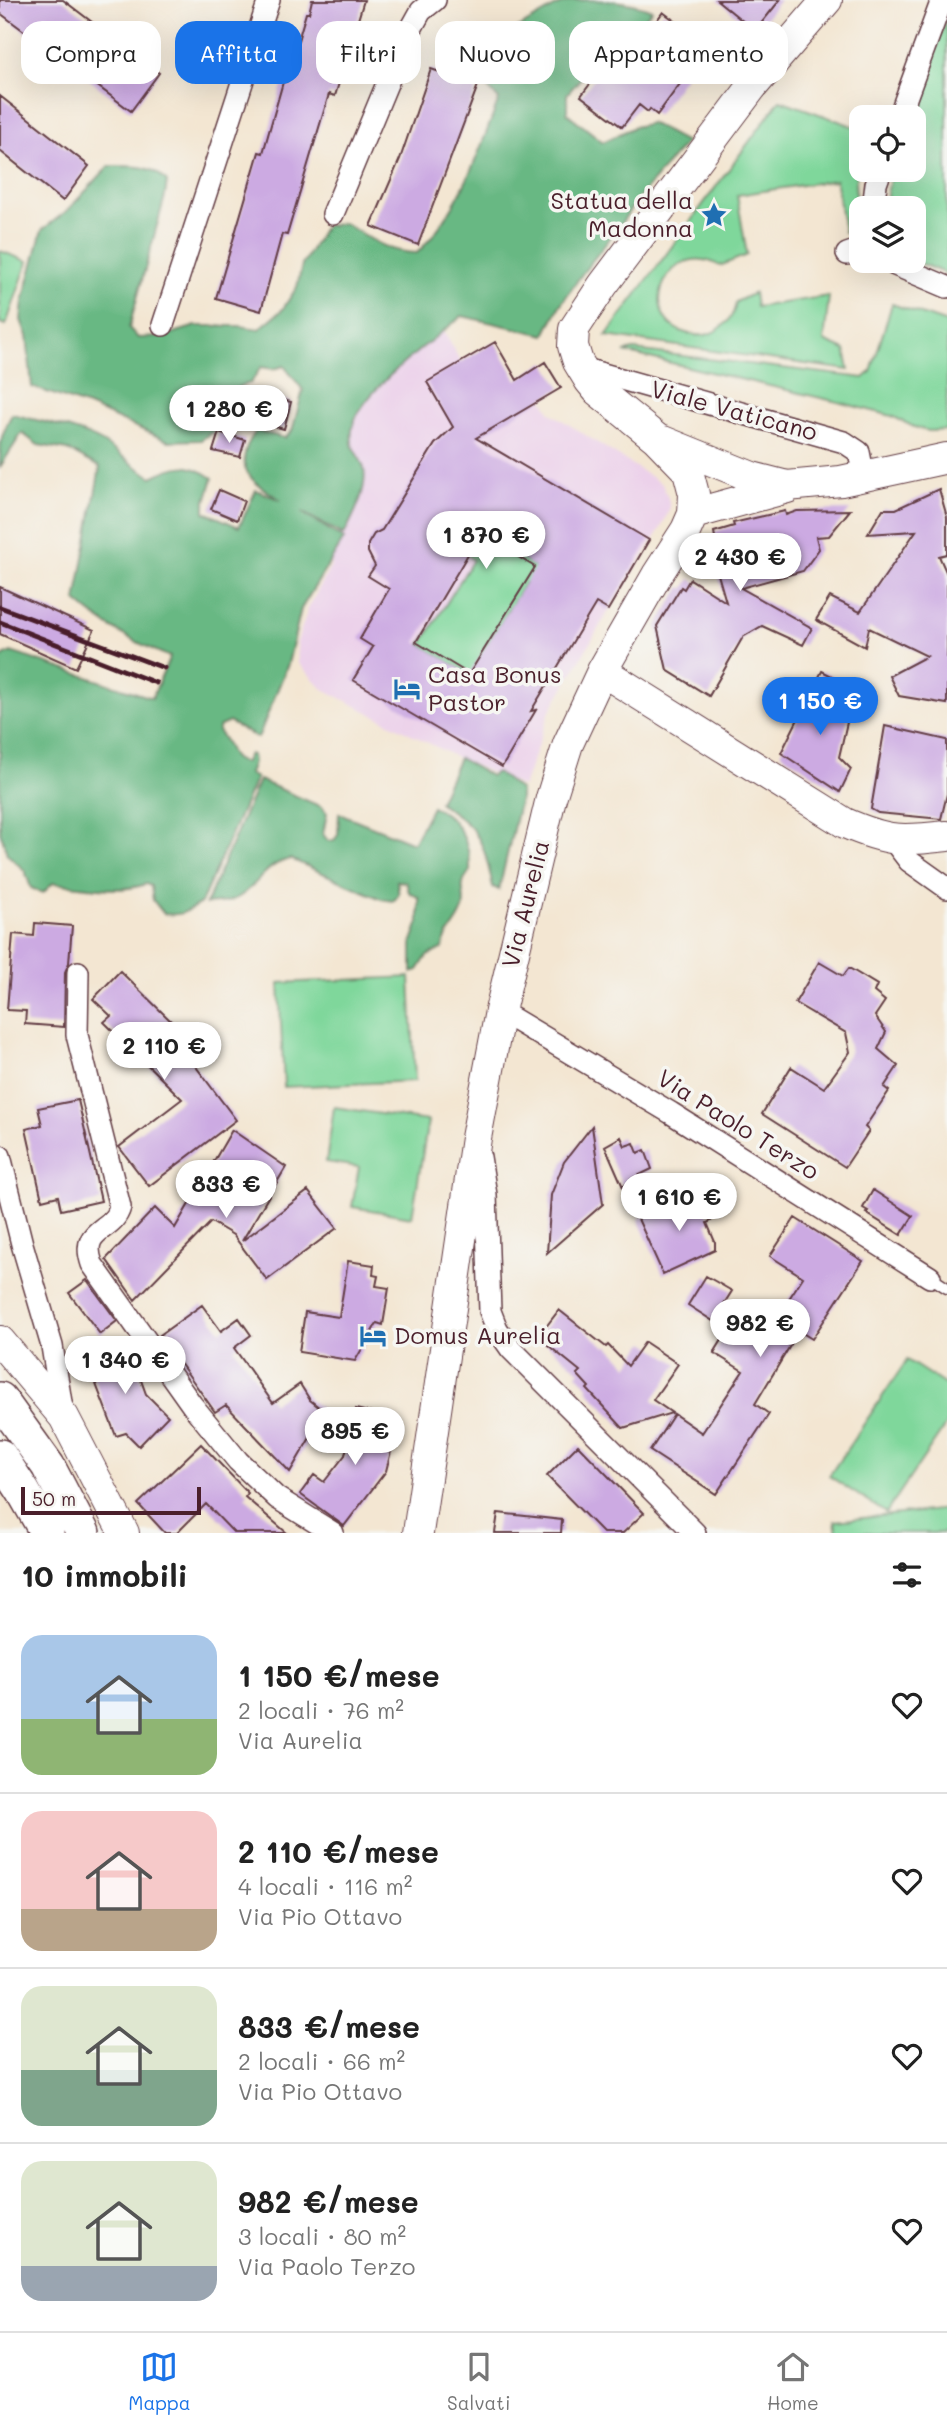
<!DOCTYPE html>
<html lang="it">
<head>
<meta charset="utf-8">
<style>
	:root { --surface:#fff; --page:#f6f6f6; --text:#222; --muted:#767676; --line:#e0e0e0; --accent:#1a73e8 }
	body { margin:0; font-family:Mali,sans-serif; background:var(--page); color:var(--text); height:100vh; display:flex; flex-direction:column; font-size:26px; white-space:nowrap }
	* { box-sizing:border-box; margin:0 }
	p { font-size:23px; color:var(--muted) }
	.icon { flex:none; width:38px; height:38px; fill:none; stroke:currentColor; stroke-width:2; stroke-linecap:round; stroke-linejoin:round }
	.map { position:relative; height:1533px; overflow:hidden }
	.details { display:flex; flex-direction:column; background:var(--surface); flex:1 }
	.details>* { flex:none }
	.hud { position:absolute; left:21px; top:21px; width:906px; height:63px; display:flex; gap:14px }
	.fabs { position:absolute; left:849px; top:105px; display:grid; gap:14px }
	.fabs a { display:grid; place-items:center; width:77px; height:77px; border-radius:14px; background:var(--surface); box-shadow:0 7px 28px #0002; font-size:35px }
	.scale { position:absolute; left:21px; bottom:18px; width:180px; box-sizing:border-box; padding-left:7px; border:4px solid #4a1f2b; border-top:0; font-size:19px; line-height:24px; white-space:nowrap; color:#4a1f2b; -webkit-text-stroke:5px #f6f6f2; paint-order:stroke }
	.price { position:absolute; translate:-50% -60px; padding:0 16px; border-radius:24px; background:#fff; color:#222; font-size:23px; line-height:46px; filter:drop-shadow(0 2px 4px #0008) }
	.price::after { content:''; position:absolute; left:50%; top:42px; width:21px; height:16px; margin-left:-10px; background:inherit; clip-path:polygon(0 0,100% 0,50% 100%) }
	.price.on { background:var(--accent); color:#fff }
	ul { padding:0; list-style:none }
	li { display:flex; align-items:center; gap:21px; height:175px; padding:0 21px }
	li+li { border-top:2px solid var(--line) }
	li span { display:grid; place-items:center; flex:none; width:196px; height:140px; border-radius:21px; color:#555 }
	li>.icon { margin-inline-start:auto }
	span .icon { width:84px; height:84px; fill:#fffc; stroke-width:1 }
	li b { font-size:30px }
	h2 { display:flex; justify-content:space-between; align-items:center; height:84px; padding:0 21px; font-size:30px }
	.chip { padding:0 24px; border-radius:21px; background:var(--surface); box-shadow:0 7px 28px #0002; font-size:24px; line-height:63px }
	.chip.on { background:var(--accent); color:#fff }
	.tab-bar { display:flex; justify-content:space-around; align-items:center; height:98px; border-top:2px solid var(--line); background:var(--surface); font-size:19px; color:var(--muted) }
	.tab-bar a { display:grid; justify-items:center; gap:4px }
	.tab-bar .on { color:var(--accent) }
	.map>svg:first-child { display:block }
	.built { fill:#ecd1ea }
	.green { fill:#7fd79b; stroke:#647b63; stroke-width:2 }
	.forest { fill:#67b883; stroke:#586c57; stroke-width:2 }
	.building { fill:#ccaae2; fill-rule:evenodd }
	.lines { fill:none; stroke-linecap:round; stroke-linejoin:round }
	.lane-casing { stroke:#633d44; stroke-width:13 }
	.street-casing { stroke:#633d44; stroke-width:24 }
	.secondary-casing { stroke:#633d44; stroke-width:32 }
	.primary-casing { stroke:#633d44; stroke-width:36 }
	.lane { stroke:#fff; stroke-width:10 }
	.street { stroke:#fff; stroke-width:21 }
	.secondary { stroke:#fff; stroke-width:30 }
	.primary { stroke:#fff; stroke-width:33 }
	.rail { stroke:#4a1f2b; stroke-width:5 }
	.labels { text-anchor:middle; stroke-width:7; stroke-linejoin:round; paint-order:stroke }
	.poi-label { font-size:24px; fill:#4a1f2b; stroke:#f6f6f2; text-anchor:start }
	.street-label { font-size:24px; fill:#4a1f2b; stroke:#f6f6f2 }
</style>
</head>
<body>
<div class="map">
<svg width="947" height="1533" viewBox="0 0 947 1533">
	<rect width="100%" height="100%" fill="#f6f6f2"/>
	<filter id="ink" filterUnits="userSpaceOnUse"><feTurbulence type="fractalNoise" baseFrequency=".0143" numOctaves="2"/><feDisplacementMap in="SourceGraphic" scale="14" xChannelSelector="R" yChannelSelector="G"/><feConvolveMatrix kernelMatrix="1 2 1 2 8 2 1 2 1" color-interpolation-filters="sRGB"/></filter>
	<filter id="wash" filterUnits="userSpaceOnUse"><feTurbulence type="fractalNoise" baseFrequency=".00686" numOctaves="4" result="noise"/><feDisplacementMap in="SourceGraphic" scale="28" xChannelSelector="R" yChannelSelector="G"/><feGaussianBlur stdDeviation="1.57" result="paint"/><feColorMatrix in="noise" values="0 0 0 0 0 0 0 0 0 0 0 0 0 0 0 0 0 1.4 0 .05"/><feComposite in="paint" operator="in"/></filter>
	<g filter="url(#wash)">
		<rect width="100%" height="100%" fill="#f3e6d2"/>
		<path class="built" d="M438,321L493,420L540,395L551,413L662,484L668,498L670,508L662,526L611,607L549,713L523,787L452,755L323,689L298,663L297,642L308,609L331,566L334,542L359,487L346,444L355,411Z"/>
		<path class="green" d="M947,18V274L914,261V208H887V194L892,170H914V117H910Z
			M780,100L861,129V160L855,183L858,230L844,232L836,180L737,195L747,255L720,266C670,237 635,314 683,332C692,335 700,337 709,334C724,328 734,318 736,302L754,293L756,307L829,296L824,341L845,350L849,370L606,336Z
			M0,251L28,261L6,325L0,323Z
			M892,304L947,323V430L929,431L914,427L892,416L838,402L624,352L634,350L864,378L871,372Z
			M480,534L557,580L525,583L484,651L493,688L421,645L473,560L467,555Z
			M410,977L415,1081L284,1087L279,983Z
			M334,1107L428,1121L412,1217L352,1207L359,1167L326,1162Z
			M907,1360L947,1386V1423L886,1513L829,1476Z
			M947,1509V1533H837L835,1521Z"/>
		<path class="forest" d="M574,0C600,0 628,0 652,10L621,48L604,55L594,63L567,94V113L603,142L634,127L651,123L686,142L636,201L621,224L582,274L559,307L545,335L462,316C433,340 357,393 352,430C349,453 361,454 364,469C368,490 353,516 344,535L301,512L344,539L301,609L288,664L258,738L229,722L220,726L218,731C220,734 223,737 225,741C232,751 228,759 244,763L249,754L252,755L253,762L249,774L256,778L201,903C186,911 184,916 164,914L153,900L151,886L146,884C119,894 82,886 53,883L43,893L31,888L25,871L7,854L0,831V658L11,652L152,698L170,657C132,641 107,628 76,601L100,467L68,450L38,445L22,433L0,467C0,440 0,438 12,414C42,422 75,427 102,442C120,453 134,467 152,477C177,464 189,462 213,478L205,504V512L239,527L256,490L281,500C252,482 229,468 256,431L285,438L292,431L303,390L284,366L274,369L261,367L251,383L240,386L229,394L222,425L201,440L168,441L88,406L32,387L27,336L21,320L23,301L42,230L68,210L109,166C131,166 153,164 167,182L165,196L129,328L138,338L160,337L196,326H239L259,329L282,310L297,287L302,265L325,226L344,223C369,238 388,253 417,253C460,210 478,155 499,99L472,73L457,49L446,41L459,29L474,31L492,48L518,28L558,5Z
			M459,758L491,776L496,772L520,790V799L499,890L493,887C487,862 485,839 465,822C457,814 447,809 439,802Z
			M259,780L322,807L327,813L323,834L328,841L334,840L338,835L339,813L413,843L432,807C459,816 471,846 470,871C456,889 467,891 463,909C459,924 444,934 442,949L427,956L418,970L412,972V941L419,922V898L409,892L406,882L397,881C398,890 401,895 393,901L381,899L291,859C264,864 260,884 239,897C229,903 217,903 206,904Z"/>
		<g id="blocks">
			<path class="building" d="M0,0H63L159,73L131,111L0,13Z
				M312,0H364L335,96L329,94L287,235L282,234L261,311L216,298L259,152L263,153L283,82H286L306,13H309Z
				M717,0H780L755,31Z
				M663,12L691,33L676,53L691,64L683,75L685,77L657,115L650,109L648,112L639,105L622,127L581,96L611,56L624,65Z
				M431,69L478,85L418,245L371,226L400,159Z
				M0,96L89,166L63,201L0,151Z
				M495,342L517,380L545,362L561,388L476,438L649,540L608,610L596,603L531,711L536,710L502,767L353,680L373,647L360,639L389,589L368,576L375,566L368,552V544L374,534L382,530L435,444L453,427L427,382ZM480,534L535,567L469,674L416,642Z
				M266,396L291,402L284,429L259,422Z
				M219,432L245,440L240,457L213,451Z
				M939,489L947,517V554L939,556L947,574V704L899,696L889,676L927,656L869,628L865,647L816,620L830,597L860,612L916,531L868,534L883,509H896Z
				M219,490L244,501L237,520L211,509Z
				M850,510L829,536L816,537L819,549L803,571L741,588L812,628L803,645L762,626L743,637L709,696L667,670L657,626L681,587L684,589L690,579L726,602L711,550L717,548L714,532L734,526L733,523L785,511L786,515L797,511Z
				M0,587L94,630L76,668L0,634Z
				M822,671L836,678L832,699L824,712L848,718L839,757L851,769L840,792L781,753Z
				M885,726L947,740V794L941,819L878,813L871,809Z
				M35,923L72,926L69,963L65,972L64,1027L25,1024L26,1011L7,1010L13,934L34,936Z
				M819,962L843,976L849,968L877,985L874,992L885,1001L875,1016L886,1032L878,1049L898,1066L884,1087L889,1091L865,1127L869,1131L845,1167L762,1114L791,1067L824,1088L850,1052L846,1033L795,1003Z
				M120,971L174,1024L176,1022L199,1045L188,1056L236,1120L149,1186L119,1147L182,1099L104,1022L111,1016L93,999Z
				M78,1100L101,1201L61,1210L58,1196L42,1200L26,1129L42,1125L38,1108Z
				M592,1126L603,1204L547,1253L551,1195L564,1162Z
				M232,1130L286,1167L242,1241L308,1191L337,1228L267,1280L233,1235L211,1222L135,1300L106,1259L155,1208L175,1228Z
				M621,1137L625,1146L634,1143L638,1153L645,1150L652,1169L633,1178L623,1187L605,1146Z
				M873,1190L913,1216L901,1235L866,1213L868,1211L863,1208Z
				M697,1192L711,1221L707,1223L715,1242V1250L663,1274L638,1219Z
				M795,1218L863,1261L812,1339L799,1331L755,1404L769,1414L716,1494L650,1451L674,1414L702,1433L743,1371L714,1353L732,1324L761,1342L803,1277L770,1256Z
				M348,1261L374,1265L373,1275L378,1276L376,1286L389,1288L383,1325L377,1323L355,1361L299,1352L305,1312L339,1317Z
				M706,1276L732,1291L713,1321L688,1305Z
				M87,1280L117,1321L100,1334L69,1293Z
				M202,1305L221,1331L239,1318L251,1335L234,1348L273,1403L300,1384L310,1400L325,1412L290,1472L226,1405L215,1412L160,1335Z
				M559,1310L606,1347L608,1345L628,1366L645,1342L678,1364L653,1400L672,1413L623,1428L587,1389L589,1387L577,1374L580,1371L538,1337Z
				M119,1345L126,1364L134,1361L146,1394L168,1416L139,1446L126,1433L116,1436L86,1358Z
				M356,1409L399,1420L386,1471L344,1526L300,1494L314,1475L324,1482L345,1455Z
				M201,1444L248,1493L245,1497L287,1533H234L206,1504L177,1533H165L138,1504Z
				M578,1445L644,1513L623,1533H603L547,1476Z
				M498,1513L562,1520L561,1533H495Z"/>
		</g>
	</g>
	<g filter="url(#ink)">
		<use href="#blocks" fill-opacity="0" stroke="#633d44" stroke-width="2"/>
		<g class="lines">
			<g class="lane-casing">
				<path id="lane" d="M930,1277L947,1288"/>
			</g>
			<g class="street-casing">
				<path id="street" d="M899,117L942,0
					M873,208L876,184L881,170
					M333,214L406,38L421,11L435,0
					M847,254L861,249
					M890,261L895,265L947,287
					M163,325L269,0
					M582,368L844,442L859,452L864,477
					M893,840L909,861L947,888
					M78,972L77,1035L120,1207C113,1233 79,1227 92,1264L192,1405L238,1461L277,1498L333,1533
					M500,1011L671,1113L930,1277
					M0,1156L22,1244L52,1346L63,1415
					M480,1157L486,1195L490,1311L497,1329L511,1349L695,1533"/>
			</g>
			<g class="secondary-casing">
				<path id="secondary" d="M663,441L752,477L787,486L841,481L947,458
					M693,514L787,488
					M602,671L845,823C889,842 901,841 947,836
					M0,1341L64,1417L124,1533
					M418,1533L476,1138L500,1011L551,798L568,744L602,671L657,575L686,530L693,514L694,494L688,471L656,438L598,391L589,380L578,362L573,346L574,329L603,285L752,87L827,0"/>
			</g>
			<g class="primary-casing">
				<path id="primary" d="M0,1399L48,1466L83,1533
					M0,1456L23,1491L47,1533"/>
			</g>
			<use href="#lane" class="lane"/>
			<use href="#street" class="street"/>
			<use href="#secondary" class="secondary"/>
			<use href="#primary" class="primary"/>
			<path class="rail" d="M0,607L164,668
				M0,622L156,683"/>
		</g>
	</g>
	<defs>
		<g id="sight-bare" transform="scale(2.1)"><path d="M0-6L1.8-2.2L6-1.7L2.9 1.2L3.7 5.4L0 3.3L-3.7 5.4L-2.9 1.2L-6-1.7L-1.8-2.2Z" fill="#1f6fb2" stroke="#f6f6f2" stroke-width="2.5" paint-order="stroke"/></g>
		<g id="hotel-bare" transform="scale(2.1)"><path d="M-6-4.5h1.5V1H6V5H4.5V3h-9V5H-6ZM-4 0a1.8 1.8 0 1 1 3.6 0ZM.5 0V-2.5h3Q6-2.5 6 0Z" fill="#1f6fb2" stroke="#f6f6f2" stroke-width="2.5" paint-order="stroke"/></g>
	</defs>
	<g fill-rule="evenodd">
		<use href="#sight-bare" x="714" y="215"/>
		<use href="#hotel-bare" x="407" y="689"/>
		<use href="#hotel-bare" x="373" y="1336"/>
	</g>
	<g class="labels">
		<g class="poi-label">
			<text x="693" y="209" text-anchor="end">Statua della<tspan x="693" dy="28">Madonna</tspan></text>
			<text x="428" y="683">Casa Bonus<tspan x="428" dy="28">Pastor</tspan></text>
			<text x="394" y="1344">Domus Aurelia</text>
		</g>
		<g class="street-label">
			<text transform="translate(734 411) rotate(15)" y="8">Viale Vaticano</text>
			<text transform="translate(526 904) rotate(-76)" y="8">Via Aurelia</text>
			<text transform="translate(738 1125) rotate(32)" y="8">Via Paolo Terzo</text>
		</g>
	</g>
</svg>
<div class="fabs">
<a><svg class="icon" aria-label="locate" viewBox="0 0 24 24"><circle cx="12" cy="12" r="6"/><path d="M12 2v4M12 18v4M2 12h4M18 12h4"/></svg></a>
<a><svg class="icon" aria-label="layers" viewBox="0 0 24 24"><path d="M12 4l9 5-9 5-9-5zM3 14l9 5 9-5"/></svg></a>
</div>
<div class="scale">50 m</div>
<b class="price" style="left:229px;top:445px">1 280 €</b>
<b class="price" style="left:486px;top:571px">1 870 €</b>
<b class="price" style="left:740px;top:593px">2 430 €</b>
<b class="price on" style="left:820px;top:737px">1 150 €</b>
<b class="price" style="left:164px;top:1082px">2 110 €</b>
<b class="price" style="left:226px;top:1220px">833 €</b>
<b class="price" style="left:679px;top:1233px">1 610 €</b>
<b class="price" style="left:760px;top:1359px">982 €</b>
<b class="price" style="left:125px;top:1396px">1 340 €</b>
<b class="price" style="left:355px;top:1467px">895 €</b>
<div class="hud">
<a class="chip">Compra</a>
<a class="chip on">Affitta</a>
<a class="chip">Filtri</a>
<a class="chip">Nuovo</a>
<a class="chip">Appartamento</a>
</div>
</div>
<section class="details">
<h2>10 immobili<svg class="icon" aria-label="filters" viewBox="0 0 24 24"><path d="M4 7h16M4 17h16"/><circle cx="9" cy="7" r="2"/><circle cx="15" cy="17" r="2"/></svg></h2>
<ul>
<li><span style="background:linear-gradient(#a9c7e8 60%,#8fb573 0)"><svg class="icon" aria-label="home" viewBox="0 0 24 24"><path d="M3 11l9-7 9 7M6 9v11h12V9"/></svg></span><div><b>1 150 €/mese</b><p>2 locali · 76 m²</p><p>Via Aurelia</p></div><svg class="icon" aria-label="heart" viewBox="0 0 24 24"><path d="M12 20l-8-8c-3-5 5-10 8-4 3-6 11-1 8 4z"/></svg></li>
<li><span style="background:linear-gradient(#f6c9c9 70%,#b9a48a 0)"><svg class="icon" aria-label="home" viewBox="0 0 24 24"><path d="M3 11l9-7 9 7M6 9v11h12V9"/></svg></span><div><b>2 110 €/mese</b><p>4 locali · 116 m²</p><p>Via Pio Ottavo</p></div><svg class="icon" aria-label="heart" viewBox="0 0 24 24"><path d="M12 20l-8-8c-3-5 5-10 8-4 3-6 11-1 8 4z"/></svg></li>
<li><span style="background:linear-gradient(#dfe7d0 60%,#7fa58c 0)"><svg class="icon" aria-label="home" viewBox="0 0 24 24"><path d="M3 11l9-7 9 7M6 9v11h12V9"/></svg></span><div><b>833 €/mese</b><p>2 locali · 66 m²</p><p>Via Pio Ottavo</p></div><svg class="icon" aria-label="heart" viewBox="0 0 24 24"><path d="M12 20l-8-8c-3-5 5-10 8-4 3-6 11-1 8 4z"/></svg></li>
<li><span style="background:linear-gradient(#dfe7d0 75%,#9aa5b1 0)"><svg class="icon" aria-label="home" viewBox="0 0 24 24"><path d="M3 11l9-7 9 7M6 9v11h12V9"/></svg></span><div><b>982 €/mese</b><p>3 locali · 80 m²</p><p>Via Paolo Terzo</p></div><svg class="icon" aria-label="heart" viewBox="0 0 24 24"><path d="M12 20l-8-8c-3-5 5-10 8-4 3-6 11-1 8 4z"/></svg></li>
</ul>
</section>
<nav class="tab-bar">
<a class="on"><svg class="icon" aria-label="map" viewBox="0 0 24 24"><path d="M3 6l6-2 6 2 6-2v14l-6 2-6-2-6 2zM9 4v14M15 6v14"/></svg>Mappa</a>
<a><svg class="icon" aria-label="saved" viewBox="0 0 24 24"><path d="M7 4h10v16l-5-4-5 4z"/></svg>Salvati</a>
<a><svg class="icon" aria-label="home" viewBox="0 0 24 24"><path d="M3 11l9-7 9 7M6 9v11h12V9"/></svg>Home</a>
</nav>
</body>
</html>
